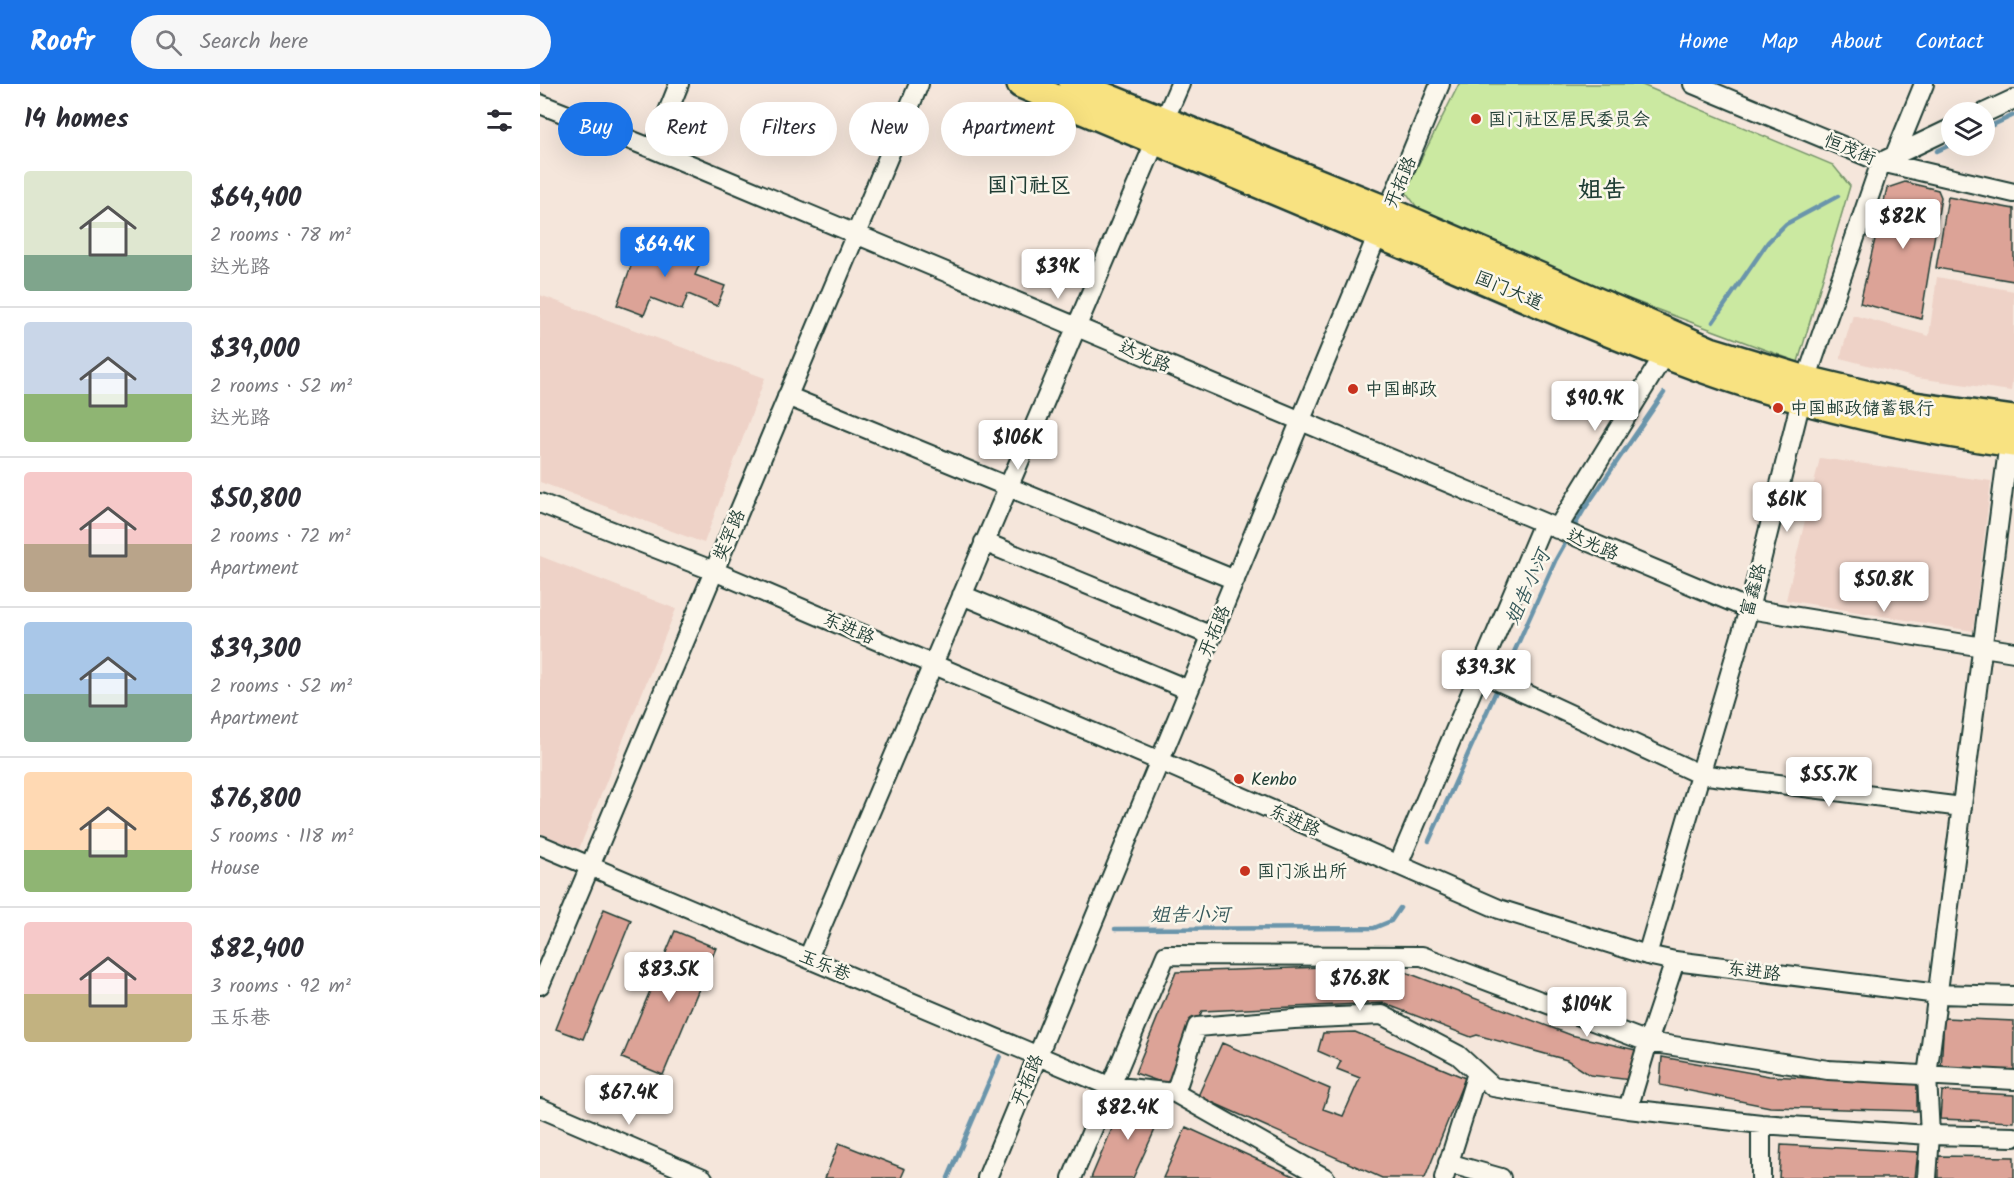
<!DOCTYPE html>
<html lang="en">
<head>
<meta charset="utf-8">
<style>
	:root { --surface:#fff; --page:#f7f7f7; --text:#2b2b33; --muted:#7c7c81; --line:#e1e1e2; --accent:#1a73e8 }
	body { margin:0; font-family:Kalam,"LXGW WenKai TC",sans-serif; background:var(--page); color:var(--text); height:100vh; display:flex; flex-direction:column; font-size:22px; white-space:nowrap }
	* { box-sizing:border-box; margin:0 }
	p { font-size:20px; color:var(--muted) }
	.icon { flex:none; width:33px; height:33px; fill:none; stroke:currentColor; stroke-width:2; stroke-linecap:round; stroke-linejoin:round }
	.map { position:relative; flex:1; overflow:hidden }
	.sheet { display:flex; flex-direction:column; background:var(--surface); width:540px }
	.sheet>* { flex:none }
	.top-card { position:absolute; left:18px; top:18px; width:570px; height:54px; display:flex; gap:12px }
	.fabs { position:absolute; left:1401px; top:18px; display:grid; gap:12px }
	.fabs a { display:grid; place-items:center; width:54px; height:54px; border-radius:50%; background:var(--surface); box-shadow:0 6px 24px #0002; font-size:30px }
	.price { position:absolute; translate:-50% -51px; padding:0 14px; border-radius:6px; background:#fff; color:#222; font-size:20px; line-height:39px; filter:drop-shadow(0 2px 3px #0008) }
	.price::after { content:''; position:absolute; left:50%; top:36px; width:18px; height:14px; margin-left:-9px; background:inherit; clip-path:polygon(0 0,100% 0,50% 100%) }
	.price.selected { background:var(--accent); color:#fff }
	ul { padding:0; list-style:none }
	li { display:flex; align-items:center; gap:18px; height:150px; padding:0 24px }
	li+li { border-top:2px solid var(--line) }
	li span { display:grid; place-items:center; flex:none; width:168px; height:120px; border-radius:6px; color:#555 }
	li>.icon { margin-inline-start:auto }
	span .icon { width:72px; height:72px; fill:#fffc; stroke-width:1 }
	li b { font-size:26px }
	h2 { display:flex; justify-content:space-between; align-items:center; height:72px; padding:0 24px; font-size:26px }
	.tag { padding:0 21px; border-radius:27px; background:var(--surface); box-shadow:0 6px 24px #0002; font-size:21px; line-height:54px }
	.tag.selected { background:var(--accent); color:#fff }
	header { display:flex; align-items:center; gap:36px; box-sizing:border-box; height:84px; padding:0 30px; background:var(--accent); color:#fff }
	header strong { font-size:28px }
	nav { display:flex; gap:33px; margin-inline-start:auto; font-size:21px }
	.search { width:420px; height:54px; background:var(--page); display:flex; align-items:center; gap:15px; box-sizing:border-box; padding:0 21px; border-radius:33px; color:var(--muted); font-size:22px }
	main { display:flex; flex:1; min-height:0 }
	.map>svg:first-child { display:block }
	.built { fill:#eed2c7 }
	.green { fill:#cbe9a1; stroke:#75936a; stroke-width:1.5 }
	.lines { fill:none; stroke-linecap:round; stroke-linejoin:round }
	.stream { stroke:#6b95ab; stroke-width:4.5 }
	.building { fill:#dca397; stroke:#1f3d34; stroke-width:1.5 }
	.minor-casing { stroke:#1f3d34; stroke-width:22 }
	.highway-casing { stroke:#1f3d34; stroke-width:32 }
	.minor { stroke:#fbf7ec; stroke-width:18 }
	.highway { stroke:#f8e281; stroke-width:27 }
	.poi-dot { fill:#c8321e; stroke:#fbf7ec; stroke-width:2 }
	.labels { text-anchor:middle; stroke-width:5; stroke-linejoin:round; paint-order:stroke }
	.poi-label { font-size:18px; fill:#1f3d34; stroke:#fbf7ec; text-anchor:start }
	.street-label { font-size:18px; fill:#1f3d34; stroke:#fbf7ec }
	.water-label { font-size:20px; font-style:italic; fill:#385a5c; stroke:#fbf7ec }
	.quarter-label { font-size:21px; font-weight:bold; fill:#1f3d34; stroke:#fbf7ec }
	.district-label { font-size:24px; font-weight:bold; fill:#1f3d34; stroke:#fbf7ec }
</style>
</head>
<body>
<header>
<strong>Roofr</strong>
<div class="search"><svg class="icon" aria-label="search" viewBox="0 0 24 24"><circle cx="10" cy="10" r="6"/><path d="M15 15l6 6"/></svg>Search here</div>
<nav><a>Home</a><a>Map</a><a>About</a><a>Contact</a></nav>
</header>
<main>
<section class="sheet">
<h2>14 homes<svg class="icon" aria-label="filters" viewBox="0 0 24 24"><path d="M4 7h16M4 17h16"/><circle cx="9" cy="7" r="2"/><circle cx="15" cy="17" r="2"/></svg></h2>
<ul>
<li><span style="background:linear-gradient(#dfe7d0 70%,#7fa58c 0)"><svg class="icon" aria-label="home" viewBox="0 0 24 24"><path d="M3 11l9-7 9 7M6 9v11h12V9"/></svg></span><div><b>$64,400</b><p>2 rooms · 78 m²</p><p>达光路</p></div></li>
<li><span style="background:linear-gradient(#c9d6e8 60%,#8fb573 0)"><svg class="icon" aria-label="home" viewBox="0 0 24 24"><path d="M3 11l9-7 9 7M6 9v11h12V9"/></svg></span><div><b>$39,000</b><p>2 rooms · 52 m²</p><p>达光路</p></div></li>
<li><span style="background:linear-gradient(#f6c9c9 60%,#b9a48a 0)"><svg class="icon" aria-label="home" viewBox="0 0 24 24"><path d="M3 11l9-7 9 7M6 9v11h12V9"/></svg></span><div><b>$50,800</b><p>2 rooms · 72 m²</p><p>Apartment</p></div></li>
<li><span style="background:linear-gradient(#a9c7e8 60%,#7fa58c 0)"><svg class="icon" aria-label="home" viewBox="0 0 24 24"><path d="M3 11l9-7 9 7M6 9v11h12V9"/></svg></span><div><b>$39,300</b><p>2 rooms · 52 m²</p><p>Apartment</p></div></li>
<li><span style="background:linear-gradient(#ffd9b3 65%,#8fb573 0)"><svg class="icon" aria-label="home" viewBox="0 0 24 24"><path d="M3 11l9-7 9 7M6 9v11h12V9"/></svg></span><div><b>$76,800</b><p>5 rooms · 118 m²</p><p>House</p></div></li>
<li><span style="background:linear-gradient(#f6c9c9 60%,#c2b280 0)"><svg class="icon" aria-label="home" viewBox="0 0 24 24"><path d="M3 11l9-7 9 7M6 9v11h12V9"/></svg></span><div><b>$82,400</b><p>3 rooms · 92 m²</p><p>玉乐巷</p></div></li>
</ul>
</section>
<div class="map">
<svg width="1474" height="1094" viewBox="0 0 1474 1094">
	<rect width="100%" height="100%" fill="#f5e6db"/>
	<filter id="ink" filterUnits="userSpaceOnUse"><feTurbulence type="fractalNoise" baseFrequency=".0167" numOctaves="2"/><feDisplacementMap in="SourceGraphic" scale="12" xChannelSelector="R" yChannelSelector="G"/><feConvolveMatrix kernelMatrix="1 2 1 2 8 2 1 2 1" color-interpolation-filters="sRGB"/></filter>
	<g filter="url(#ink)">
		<path class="built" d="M1397,193L1474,207V282L1471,307L1377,294L1300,274L1313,231L1389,252Z
			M0,211L225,294L164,459L0,398Z
			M1280,374L1451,397L1433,547L1246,516Z
			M0,472L136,525L39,765L0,749Z"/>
		<path class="green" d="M919,0H1100L1293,81L1310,102L1258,278L890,141L865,107Z"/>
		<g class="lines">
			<path class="stream" d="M1444,45L1474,31
				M1397,67L1412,60
				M1173,238L1228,158L1246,140L1298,112
				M1032,446L1043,427L1124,309
				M962,595L1015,477L1028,454
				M889,757L958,603
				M575,845L834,844L851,837L860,824
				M408,1094L460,972"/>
		</g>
		<path class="building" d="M1365,98L1398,106L1401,113L1381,235L1320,219L1347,104Z
			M1408,113L1474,125V197L1396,184Z
			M121,146L137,153L132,166L161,177L155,191L185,202L177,222L148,210L142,226L111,214L104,231L77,221L101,154L116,160Z
			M64,825L91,836L43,955L16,945Z
			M135,847L176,864L123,991L82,974Z
			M847,881L1031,951L1100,967L1091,996L1050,991L1027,976L937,951L931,953L843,919L662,927L629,1001L595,989L636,888Z
			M1404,934L1474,937V988L1401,985Z
			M815,948L925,994L885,1094H842L658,1012L682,959L790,1005L783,1025L803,1032L820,994L797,985L801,977L778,967L783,949Z
			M1122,973L1229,992L1377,1000V1027L1230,1023L1120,1001Z
			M1402,1007L1474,1011V1038L1400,1035Z
			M586,1012L623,1028L593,1094H551Z
			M646,1043L758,1094H623Z
			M299,1059L365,1085L361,1094H285Z
			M1241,1061L1378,1068L1375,1094H1239Z
			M1397,1072L1474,1073V1094H1398Z"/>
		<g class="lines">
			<g class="minor-casing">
				<path id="minor" d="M1153,0L1341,78L1474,109
					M0,20L113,65L1209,525L1474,568
					M1444,29L1474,15
					M624,37L640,0
					M113,65L139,0
					M1355,71L1384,0
					M247,312L695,496
					M0,419L174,487L620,677L959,825L1107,871L1135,877L1398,910L1474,912
					M1017,445L1124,271
					M444,458L672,552
					M422,511L649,606
					M939,588L1159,690L1422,723
					M0,761L569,1002L635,1009L785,1094
					M858,781L1003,439
					M1107,871L1209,525L1266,296L1341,78L1412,44
					M268,874L616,56
					M0,901L379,0
					M635,1009L657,943L754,935L842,931L918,971L953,1003L1088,1025L1221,1040L1390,1051L1474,1053
					M0,1024L163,1094
					M1088,1025L1108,958L1135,877
					M1221,1040V1094
					M908,1079L961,1094
					M447,1094L900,0
					M532,1094L626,871L882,872L1108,958L1288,986L1474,996
					M904,1094L937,989
					M1387,1094L1390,1051L1387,992L1469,358"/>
			</g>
			<g class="highway-casing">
				<path id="highway" d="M481,0C608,53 736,106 864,161C950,198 1036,237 1124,270C1237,314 1354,343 1474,359
					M533,0L848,127L1170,267L1266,296L1374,322L1474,336"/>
			</g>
			<use href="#minor" class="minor"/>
			<use href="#highway" class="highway"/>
		</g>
	</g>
	<g class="poi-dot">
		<circle cx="936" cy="35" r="6"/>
		<circle cx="813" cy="305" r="6"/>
		<circle cx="1238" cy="324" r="6"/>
		<circle cx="699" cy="695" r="6"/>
		<circle cx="705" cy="787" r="6"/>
	</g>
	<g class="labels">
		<g class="poi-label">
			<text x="948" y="41">国门社区居民委员会</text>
			<text x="825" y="311">中国邮政</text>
			<text x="1250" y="330">中国邮政储蓄银行</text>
			<text x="711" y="701">Kenbo</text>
			<text x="717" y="793">国门派出所</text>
		</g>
		<g class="street-label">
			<text transform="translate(1310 65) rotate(22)" y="6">恒茂街</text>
			<text transform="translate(860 98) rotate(-67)" y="6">开拓路</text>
			<text transform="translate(969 206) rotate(23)" y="6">国门大道</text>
			<text transform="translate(605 272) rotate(23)" y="6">达光路</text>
			<text transform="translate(189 451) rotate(-67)" y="6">奘罕路</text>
			<text transform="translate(1053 460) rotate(23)" y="6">达光路</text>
			<text transform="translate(1213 506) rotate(-75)" y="6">富鑫路</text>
			<text transform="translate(309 544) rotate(23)" y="6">东进路</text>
			<text transform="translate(674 547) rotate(-67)" y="6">开拓路</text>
			<text transform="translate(755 736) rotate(24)" y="6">东进路</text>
			<text transform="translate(285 881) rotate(23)" y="6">玉乐巷</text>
			<text transform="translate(1214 887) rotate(7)" y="6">东进路</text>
			<text transform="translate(487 996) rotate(-67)" y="6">开拓路</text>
		</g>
		<g class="water-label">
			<text transform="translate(987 503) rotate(-65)" y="7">姐告小河</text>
			<text x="650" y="837">姐告小河</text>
		</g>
		<g class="quarter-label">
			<text x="489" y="108">国门社区</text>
		</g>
		<g class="district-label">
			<text x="1062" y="113">姐告</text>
		</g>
	</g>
</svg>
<div class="fabs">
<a><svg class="icon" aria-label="layers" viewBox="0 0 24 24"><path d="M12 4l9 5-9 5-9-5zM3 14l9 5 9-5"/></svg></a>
</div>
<b class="price" style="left:1363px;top:166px">$82K</b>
<b class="price selected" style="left:125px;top:194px">$64.4K</b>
<b class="price" style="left:518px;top:216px">$39K</b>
<b class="price" style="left:1055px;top:348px">$90.9K</b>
<b class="price" style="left:478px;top:387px">$106K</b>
<b class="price" style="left:1247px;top:449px">$61K</b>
<b class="price" style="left:1344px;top:529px">$50.8K</b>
<b class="price" style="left:946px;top:617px">$39.3K</b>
<b class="price" style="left:1289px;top:724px">$55.7K</b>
<b class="price" style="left:129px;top:919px">$83.5K</b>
<b class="price" style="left:820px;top:928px">$76.8K</b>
<b class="price" style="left:1047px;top:954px">$104K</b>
<b class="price" style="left:89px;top:1042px">$67.4K</b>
<b class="price" style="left:588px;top:1057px">$82.4K</b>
<div class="top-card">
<a class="tag selected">Buy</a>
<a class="tag">Rent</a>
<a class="tag">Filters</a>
<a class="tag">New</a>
<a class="tag">Apartment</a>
</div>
</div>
</main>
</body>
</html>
